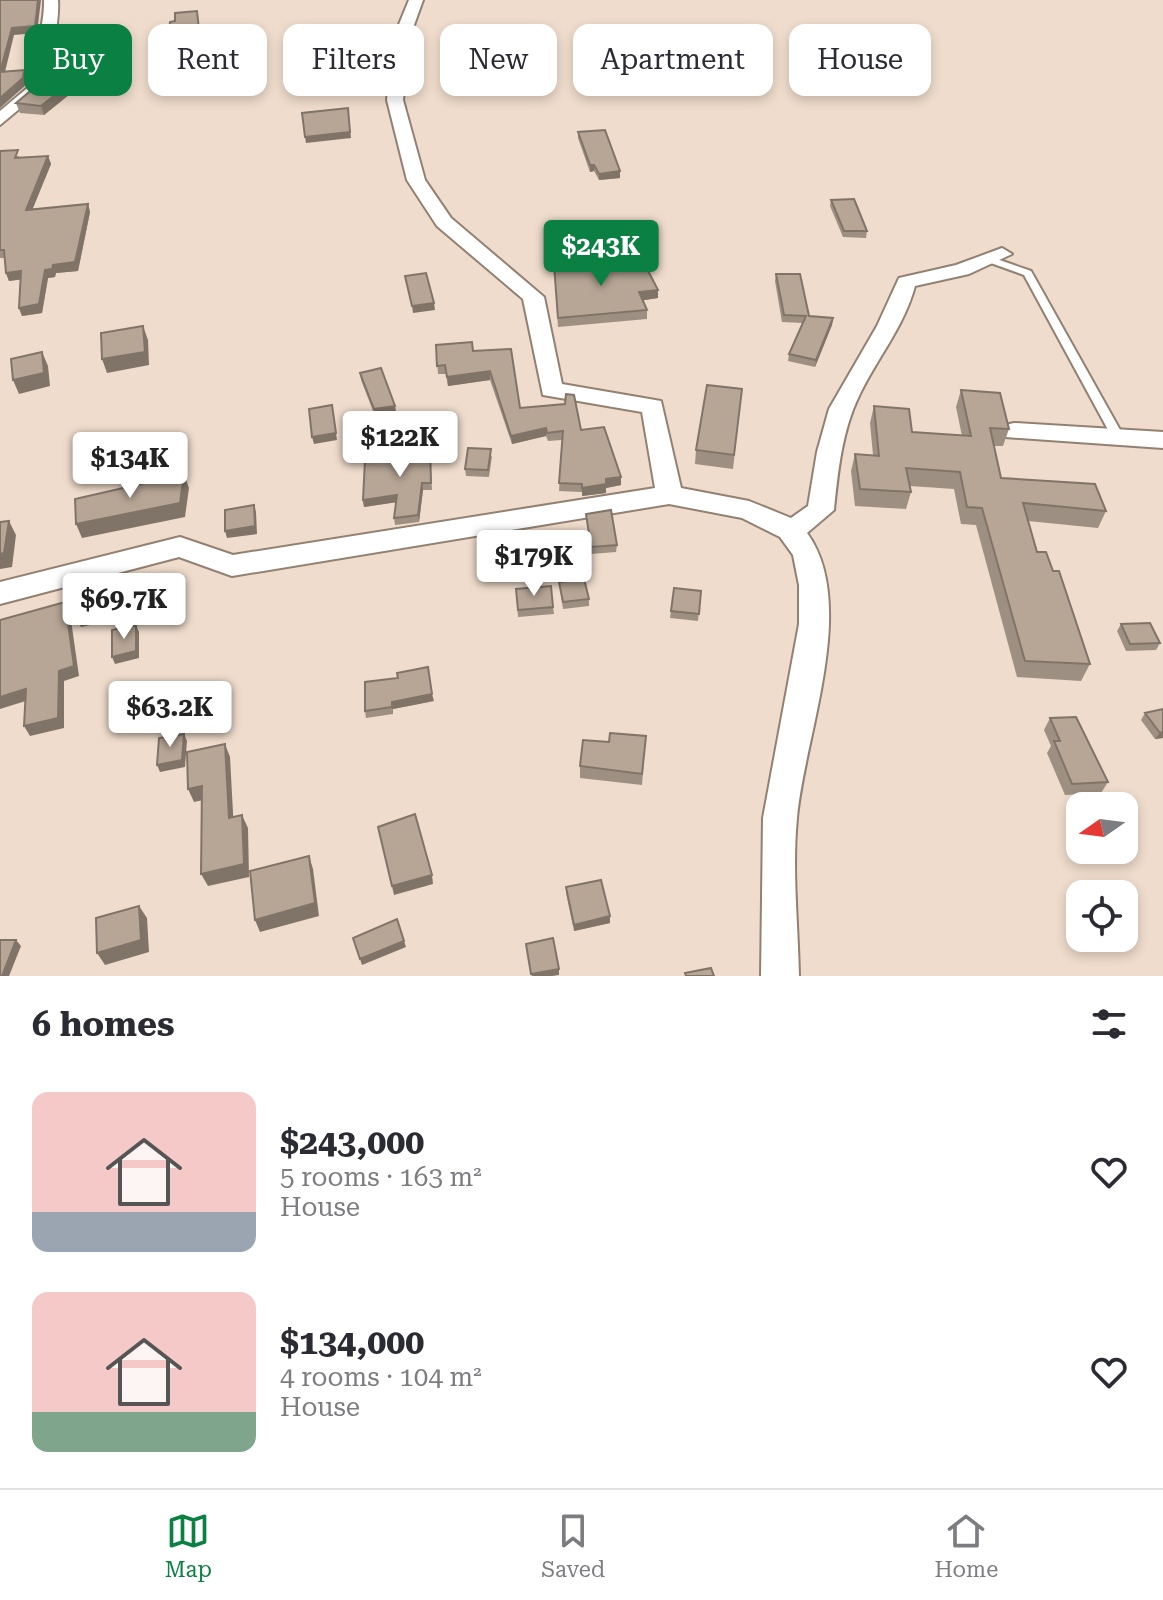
<!DOCTYPE html>
<html lang="en">
<head>
<meta charset="utf-8">
<style>
	:root { --surface:#fff; --page:#f2f2f3; --text:#2b2b33; --muted:#7c7c81; --line:#e1e1e2; --accent:#0b8043 }
	body { margin:0; font-family:"Roboto Serif",serif; background:var(--page); color:var(--text); height:100vh; display:flex; flex-direction:column; font-size:30px; white-space:nowrap }
	* { box-sizing:border-box; margin:0 }
	p { font-size:26px; color:var(--muted) }
	.icon { flex:none; width:44px; height:44px; fill:none; stroke:currentColor; stroke-width:2; stroke-linecap:round; stroke-linejoin:round }
	.map { position:relative; height:976px; overflow:hidden }
	.details { display:flex; flex-direction:column; background:var(--surface); flex:1 }
	.details>* { flex:none }
	.guide { position:absolute; left:24px; top:24px; width:1116px; height:72px; display:flex; gap:16px }
	.needle { width:52px; rotate:256deg }
	.fabs { position:absolute; left:1066px; top:792px; display:grid; gap:16px }
	.fabs a { display:grid; place-items:center; width:72px; height:72px; border-radius:16px; background:var(--surface); box-shadow:0 4px 12px #0003; font-size:40px }
	.price { position:absolute; translate:-50% -68px; padding:0 18px; border-radius:8px; background:#fff; color:#222; font-size:26px; line-height:52px; filter:drop-shadow(0 2px 4px #0008) }
	.price::after { content:''; position:absolute; left:50%; top:48px; width:24px; height:18px; margin-left:-12px; background:inherit; clip-path:polygon(0 0,100% 0,50% 100%) }
	.price.current { background:var(--accent); color:#fff }
	ul { padding:0; list-style:none }
	li { display:flex; align-items:center; gap:24px; height:200px; padding:0 32px }
	li span { display:grid; place-items:center; flex:none; width:224px; height:160px; border-radius:16px; color:#555 }
	li>.icon { margin-inline-start:auto }
	span .icon { width:96px; height:96px; fill:#fffc; stroke-width:1 }
	li b { font-size:34px }
	h2 { display:flex; justify-content:space-between; align-items:center; height:96px; padding:0 32px; font-size:34px }
	.tag { padding:0 28px; border-radius:16px; background:var(--surface); box-shadow:0 4px 12px #0003; font-size:28px; line-height:72px }
	.tag.current { background:var(--accent); color:#fff }
	.tab-bar { display:flex; justify-content:space-around; align-items:center; height:112px; border-top:2px solid var(--line); background:var(--surface); font-size:22px; color:var(--muted) }
	.tab-bar a { display:grid; justify-items:center; gap:4px }
	.tab-bar .current { color:var(--accent) }
	.map>svg:first-child { display:block }
	.lines { fill:none; stroke-linecap:round; stroke-linejoin:round }
	.service-casing { stroke:#928172; stroke-width:4 }
	.minor-casing { stroke:#928172; stroke-width:4 }
	.service { fill:#fff; fill-rule:evenodd }
	.minor { fill:#fff; fill-rule:evenodd }
	.wall { fill:#9d8f81 }
	.shaded-wall { fill:#807469 }
	.building { fill:#b7a696; stroke:#807469; stroke-width:2 }
</style>
</head>
<body>
<div class="map">
<svg width="1163" height="976" viewBox="0 0 1163 976">
	<rect width="100%" height="100%" fill="#efdccc"/>
	<g class="lines">
		<g class="service-casing">
			<path id="service" d="M991,257L1031,271L1124,437L1122,440L1118,441L1112,437L1024,275L988,262L986,260Z"/>
		</g>
		<g class="minor-casing">
			<path id="minor" d="M44,0H58C60,28 48,52 54,80L0,125V111L38,79C32,51 45,28 44,0Z
				M409,0H423L409,39L403,100L425,180L451,218L544,297L562,384L661,401L681,488L749,501L791,518L808,506L817,452L829,409L877,326L899,278L956,265L1002,248L1012,254L969,274L915,286C904,327 877,358 859,396C842,431 838,471 834,510L807,533C859,604 804,737 797,818C792,870 798,924 799,976H761L763,818L799,624V585L793,555L780,537L742,518L669,504L232,576L179,557L0,604V582L180,537L233,555L655,488L642,412L543,395L523,299L437,226L407,180L387,100L393,39Z
				M1014,423L1163,432V448L1005,437L1002,431L1005,425Z"/>
		</g>
		<use href="#service" class="service"/>
		<use href="#minor" class="minor"/>
	</g>
	<path class="wall" d="M75,90L44,115L20,113L16,103Z
		M578,132L620,171V178L599,180L594,171L590,172L578,138Z
		M0,151L21,157L48,156L51,164L32,209L88,204L90,212L78,271L56,273L55,277L48,278L42,313L22,316L19,308L21,279L9,281L6,273L5,258H0Z
		M831,200L867,231L866,238L843,237L830,206Z
		M554,265L658,298L643,300L647,310V319L558,327Z
		M776,274L809,316L833,318L832,325L815,367L788,361L789,354L803,323L782,322L775,281Z
		M436,345L473,351L520,408L581,430L621,485L606,488V493L582,496V492L559,491L562,440L548,441L546,436L512,444L490,380L448,386L446,374H438Z
		M360,373L395,406L396,413L375,416L361,380Z
		M742,389L733,469L695,464L696,450Z
		M961,390L1009,429L1003,446H994L1001,478L1106,511L1098,528L1028,521L1037,552L1053,571L1090,664L1081,681L1017,677L976,525L961,524L954,489L910,486L911,492L906,509L855,506L851,471L855,454L873,455L870,423L874,406L912,432L962,436L956,407Z
		M430,450L432,490H423L419,522L395,525L394,518L396,502L364,507L363,500L410,457Z
		M492,456L489,477L466,476L465,469Z
		M586,514L617,545L616,552L591,554Z
		M559,582L589,599V606L563,609Z
		M674,588L701,591L698,621L670,618Z
		M516,589L553,607L554,614L518,617Z
		M1121,624L1160,643L1156,650L1126,651L1117,631Z
		M434,701L393,709V714L366,718L365,711Z
		M1145,713L1163,738L1155,739L1141,720Z
		M1050,718L1108,782L1101,793L1065,795L1047,753L1051,746L1044,730Z
		M646,736L642,785L580,778V766L609,742Z
		M566,887L610,923L574,931L566,893Z"/>
	<path class="shaded-wall" d="M38,0H41L37,33L14,35L3,80L0,72L12,28Z
		M197,11L202,53L169,57L167,51Z
		M24,70L27,77L26,85L0,108V98Z
		M72,81L75,90L44,115L41,106Z
		M348,108L351,138L306,143L305,137Z
		M48,156L51,164L29,218L26,210Z
		M590,165H594V171L590,172Z
		M620,171V178L599,180V174Z
		M88,204L90,212L78,271L56,273L55,277L48,278L42,313L22,316L19,308Z
		M21,271L25,279L9,281L6,273Z
		M658,290V298L639,301V292Z
		M434,303L435,310L413,313L412,306Z
		M833,318L832,325L815,367L816,360Z
		M143,326L148,340L149,365L107,373L102,359Z
		M42,352L48,366L50,386L19,394L13,380Z
		M490,371V380L448,386L447,377Z
		M332,405L337,440L314,444L312,437Z
		M395,406L396,413L375,416L374,409Z
		M546,428V436L512,444L511,436Z
		M184,474L189,488L185,517L82,538L76,524Z
		M621,477V485L606,488V493L582,496V488L606,479Z
		M422,483L423,490L419,522L418,515Z
		M397,495L398,502L364,507L363,500Z
		M254,505L256,512L257,534L227,538L225,531Z
		M9,521L16,535L12,567L0,569V554Z
		M109,585L112,592L113,620L81,627L77,620Z
		M65,602L70,613L79,676L64,681V728L30,736L24,726L59,671Z
		M136,625L139,632V658L115,664L112,657Z
		M26,689L32,699L0,709V697Z
		M432,694L434,701L393,709V714L392,702Z
		M1163,732V738L1155,739L1160,733Z
		M184,734L187,741L185,767L160,772L157,765Z
		M225,744L230,757L234,831L229,818Z
		M202,786L208,799L194,802L188,789Z
		M242,815L248,828L249,877L208,886L201,874Z
		M309,856L313,869L319,916L260,932L255,920Z
		M432,875L433,884L394,895L392,886Z
		M139,906L147,918L149,952L105,965L97,953Z
		M610,916V923L574,931V925Z
		M16,940L21,946L9,976H2Z
		M404,941L406,947L362,965L360,959Z
		M559,969V975L552,976H532L531,974Z"/>
	<path class="building" d="M0,0H38L35,26L12,28L0,72Z
		M197,11L201,48L167,51L170,22L175,21V13Z
		M24,70L23,78L0,98V72Z
		M46,78L72,81L41,106L16,103Z
		M348,108L350,132L305,137L302,113Z
		M605,130L620,171L599,174L594,165H590L578,132Z
		M18,150L15,158L48,156L26,210L88,204L75,262L53,265L52,269L45,270L39,304L19,308L21,271L6,273L4,250H0V151Z
		M854,199L867,231H844L831,200Z
		M629,261L631,265L644,263L658,290L639,292L647,310L558,318L554,265Z
		M426,273L434,303L412,306L405,276Z
		M776,274H800L809,316L833,318L816,360L789,354L806,316L784,315Z
		M143,326L145,352L102,359L101,333Z
		M472,342L473,351L511,349L520,408L565,404L566,394L574,395L581,430L604,427L621,477L606,479V484L582,488V484L559,483L563,431L547,433L546,428L511,436L490,371L447,377L445,365L437,366L436,345Z
		M42,352L44,373L13,380L11,359Z
		M381,368L395,406L374,409L360,373Z
		M707,385L742,389L734,455L696,450Z
		M961,390L1000,393L1009,429L990,428L1001,478L1095,484L1106,511L1023,503L1037,552H1046L1053,571H1059L1090,664L1025,661L982,508L967,507L960,472L906,468L911,492L860,489L855,454L879,456L874,406L909,409L912,432L971,436Z
		M332,405L336,433L312,437L309,409Z
		M430,443L431,483H422L418,515L394,518L397,495L363,500L365,460L410,457L409,445Z
		M468,448L491,449L488,470L465,469Z
		M184,474L180,503L76,524L75,499Z
		M254,505L255,526L225,531V510Z
		M611,510L617,545L591,547L586,514Z
		M9,521L4,553L0,554V522Z
		M584,579L589,599L563,602L559,582Z
		M109,585L110,613L77,620V592Z
		M551,586L553,607L518,610L516,589Z
		M674,588L701,591L699,614L671,611Z
		M65,602L74,666L59,671L58,718L24,726L26,689L0,697V620Z
		M1150,623L1160,643L1130,644L1121,624Z
		M136,625V651L112,657V630Z
		M428,667L432,694L392,702V707L365,711V682L398,678L397,673Z
		M1163,709V732L1160,733L1145,713Z
		M1076,717L1108,782L1072,784L1054,741H1060L1050,718Z
		M610,733L646,736L642,774L580,766L583,740L609,742Z
		M184,734L182,760L157,765L159,738Z
		M225,744L229,818L242,815L244,864L201,874L202,786L188,789L187,752Z
		M415,814L432,875L392,886L378,827Z
		M309,856L315,903L255,920L250,871Z
		M601,880L610,916L574,925L566,887Z
		M139,906L141,940L97,953L96,918Z
		M397,919L404,941L360,959L353,938Z
		M553,938L559,969L531,974L526,944Z
		M0,940H16L2,976H0Z
		M711,968L714,976H686L685,973Z"/>
</svg>
<div class="fabs">
<a><svg class="needle" viewBox="-14 -14 28 28"><path d="M0-13l5 13h-10z" fill="#e53935"/><path d="M0 13l5-13h-10z" fill="#7c7c81"/></svg></a>
<a><svg class="icon" aria-label="locate" viewBox="0 0 24 24"><circle cx="12" cy="12" r="6"/><path d="M12 2v4M12 18v4M2 12h4M18 12h4"/></svg></a>
</div>
<b class="price current" style="left:601px;top:288px">$243K</b>
<b class="price" style="left:400px;top:479px">$122K</b>
<b class="price" style="left:130px;top:500px">$134K</b>
<b class="price" style="left:534px;top:598px">$179K</b>
<b class="price" style="left:124px;top:641px">$69.7K</b>
<b class="price" style="left:170px;top:749px">$63.2K</b>
<div class="guide">
<a class="tag current">Buy</a>
<a class="tag">Rent</a>
<a class="tag">Filters</a>
<a class="tag">New</a>
<a class="tag">Apartment</a>
<a class="tag">House</a>
</div>
</div>
<section class="details">
<h2>6 homes<svg class="icon" aria-label="filters" viewBox="0 0 24 24"><path d="M4 7h16M4 17h16"/><circle cx="9" cy="7" r="2"/><circle cx="15" cy="17" r="2"/></svg></h2>
<ul>
<li><span style="background:linear-gradient(#f6c9c9 75%,#9aa5b1 0)"><svg class="icon" aria-label="home" viewBox="0 0 24 24"><path d="M3 11l9-7 9 7M6 9v11h12V9"/></svg></span><div><b>$243,000</b><p>5 rooms · 163 m²</p><p>House</p></div><svg class="icon" aria-label="heart" viewBox="0 0 24 24"><path d="M12 20l-8-8c-3-5 5-10 8-4 3-6 11-1 8 4z"/></svg></li>
<li><span style="background:linear-gradient(#f6c9c9 75%,#7fa58c 0)"><svg class="icon" aria-label="home" viewBox="0 0 24 24"><path d="M3 11l9-7 9 7M6 9v11h12V9"/></svg></span><div><b>$134,000</b><p>4 rooms · 104 m²</p><p>House</p></div><svg class="icon" aria-label="heart" viewBox="0 0 24 24"><path d="M12 20l-8-8c-3-5 5-10 8-4 3-6 11-1 8 4z"/></svg></li>
</ul>
</section>
<nav class="tab-bar">
<a class="current"><svg class="icon" aria-label="map" viewBox="0 0 24 24"><path d="M3 6l6-2 6 2 6-2v14l-6 2-6-2-6 2zM9 4v14M15 6v14"/></svg>Map</a>
<a><svg class="icon" aria-label="saved" viewBox="0 0 24 24"><path d="M7 4h10v16l-5-4-5 4z"/></svg>Saved</a>
<a><svg class="icon" aria-label="home" viewBox="0 0 24 24"><path d="M3 11l9-7 9 7M6 9v11h12V9"/></svg>Home</a>
</nav>
</body>
</html>
